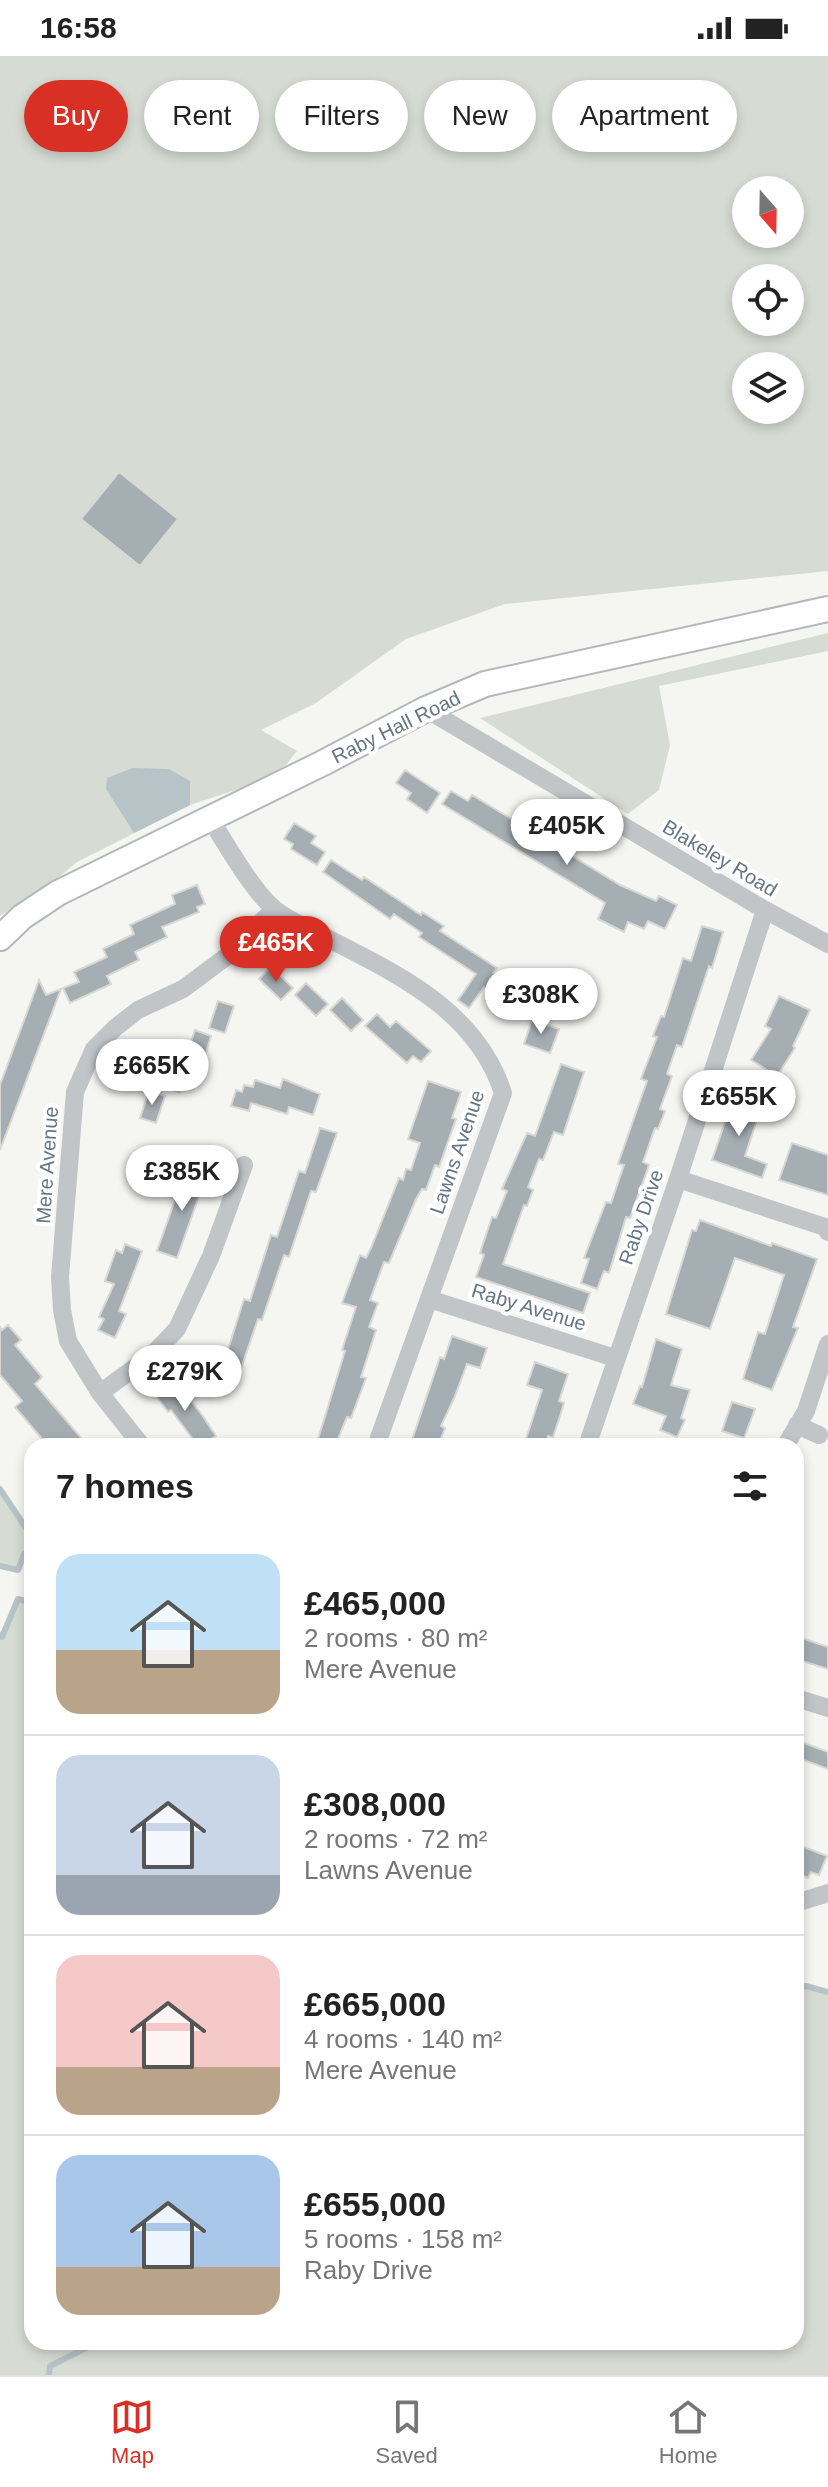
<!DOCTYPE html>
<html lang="en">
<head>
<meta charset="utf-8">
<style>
	:root { --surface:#fff; --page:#f2f2f2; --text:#222; --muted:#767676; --line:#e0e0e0; --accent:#d93025 }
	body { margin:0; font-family:Helvetica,sans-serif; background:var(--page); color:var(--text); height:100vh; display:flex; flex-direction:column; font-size:30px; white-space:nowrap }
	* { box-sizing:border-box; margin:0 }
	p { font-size:26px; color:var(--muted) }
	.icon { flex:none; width:44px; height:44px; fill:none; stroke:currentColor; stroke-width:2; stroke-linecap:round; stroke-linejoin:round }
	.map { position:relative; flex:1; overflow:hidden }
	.panel { position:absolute; left:24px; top:1382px; width:780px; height:912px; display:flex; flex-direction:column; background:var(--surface); border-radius:24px; box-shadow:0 4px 12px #0003 }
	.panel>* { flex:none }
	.top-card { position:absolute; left:24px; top:24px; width:780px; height:72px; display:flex; gap:16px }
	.needle { width:52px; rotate:160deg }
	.fabs { position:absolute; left:732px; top:120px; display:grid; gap:16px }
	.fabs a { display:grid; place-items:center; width:72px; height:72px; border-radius:50%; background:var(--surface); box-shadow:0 4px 12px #0003; font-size:40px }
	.price { position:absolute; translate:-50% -68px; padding:0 18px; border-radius:28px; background:#fff; color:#222; font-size:26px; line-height:52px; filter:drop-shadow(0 2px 4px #0008) }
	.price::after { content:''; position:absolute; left:50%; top:48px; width:24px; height:18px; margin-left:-12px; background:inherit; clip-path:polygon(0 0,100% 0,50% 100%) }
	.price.active { background:var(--accent); color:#fff }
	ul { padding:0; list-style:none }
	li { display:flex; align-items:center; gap:24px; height:200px; padding:0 32px }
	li+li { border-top:2px solid var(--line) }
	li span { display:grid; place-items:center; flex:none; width:224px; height:160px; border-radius:24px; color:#555 }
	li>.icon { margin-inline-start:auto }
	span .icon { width:96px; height:96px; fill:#fffc; stroke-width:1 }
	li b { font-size:34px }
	h2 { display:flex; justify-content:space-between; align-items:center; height:96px; padding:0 32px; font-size:34px }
	.pill { padding:0 28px; border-radius:36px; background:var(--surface); box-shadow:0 4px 12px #0003; font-size:28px; line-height:72px }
	.pill.active { background:var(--accent); color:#fff }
	.status { display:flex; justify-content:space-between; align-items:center; height:56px; padding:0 40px; background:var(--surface); direction:ltr }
	.status svg { height:22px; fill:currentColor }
	.tab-bar { display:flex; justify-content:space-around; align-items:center; height:112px; border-top:2px solid var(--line); background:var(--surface); font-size:22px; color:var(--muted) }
	.tab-bar a { display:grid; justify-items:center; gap:4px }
	.tab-bar .active { color:var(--accent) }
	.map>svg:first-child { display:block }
	.green { fill:#d6dcd3; fill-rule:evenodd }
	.water { fill:#b6c3c7 }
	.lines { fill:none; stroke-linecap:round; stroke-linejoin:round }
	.stream { stroke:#b6c3c7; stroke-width:6 }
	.building { fill:#a5aeb3; stroke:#d7d7d4; stroke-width:2 }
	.secondary-casing { stroke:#b3b8bd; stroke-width:28 }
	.street { stroke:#c1c5c8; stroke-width:18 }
	.secondary { stroke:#fff; stroke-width:24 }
	.labels { text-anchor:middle; stroke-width:8; stroke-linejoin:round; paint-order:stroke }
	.street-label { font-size:20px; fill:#647583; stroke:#fff }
</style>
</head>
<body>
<div class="status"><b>16:58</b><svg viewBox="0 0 49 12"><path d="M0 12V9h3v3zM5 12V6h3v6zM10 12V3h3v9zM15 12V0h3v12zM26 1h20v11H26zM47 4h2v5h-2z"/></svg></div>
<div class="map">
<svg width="828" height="2319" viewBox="0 0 828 2319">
	<rect width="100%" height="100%" fill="#f5f5f2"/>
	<path class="green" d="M0,0H828V515L505,548L406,583L316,647L261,674L297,695L286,709L248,730L190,749L77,806L53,826L0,860ZM746,134H790V178H746ZM746,222H790V266H746ZM746,310H790V354H746Z
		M828,577V595L659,630L670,689L659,734L628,758L480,662Z
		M0,1433L25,1469L32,1481V1491L24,1498L18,1514L0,1510Z
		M18,1543L32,1547V1741L30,1742L32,1752V2286H796V1932L806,1930L828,1936V2319H0V1579L2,1580Z"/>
	<path class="water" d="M133,712L169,713L190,725V749L134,777L106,733L107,722Z"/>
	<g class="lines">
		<path class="stream" d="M0,1433L32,1481
			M0,1510L18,1514L24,1498L32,1491
			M0,1579L2,1581L18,1543L32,1547
			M32,1741L30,1742L32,1752
			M796,1932L806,1930L828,1936
			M49,2319L50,2310L90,2290L115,2286"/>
	</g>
	<path class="building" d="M119,416L178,463L140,510L81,463Z
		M405,714L440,737L427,757L407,743L411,737L396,727Z
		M451,735L468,745L472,739L620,829L656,845L659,840L677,849L665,873L648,865L644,873L628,866L624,876L598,863L605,847L442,748Z
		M294,767L316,780L311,787L325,796L317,809L291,793L293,788L284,783Z
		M331,804L362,824L364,821L421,859L422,856L444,870L440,875L497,912L493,917L525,938L516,950L484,931L469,952L458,944L476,918L419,881L422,877L407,867L394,858L390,863L323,816Z
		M197,829L205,848L197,851L199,856L162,871L167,881L135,896L139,904L107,920L111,928L70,947L63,932L79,926L74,916L107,901L103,893L134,878L130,869L175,848L172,839Z
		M702,870L723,876L712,912L709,910L682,991L677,989L667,1018L672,1020L660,1053L665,1055L658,1073L655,1072L643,1106L649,1109L630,1162L626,1161L609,1217L604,1215L597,1233L581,1227L589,1203L584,1202L606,1146L611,1147L624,1109L618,1108L647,1025L641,1023L657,981L653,980L661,960L664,961L683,902L691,905Z
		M271,911L293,932L281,944L259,923Z
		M39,924L46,939L61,933L0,1094V1029Z
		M306,927L328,948L316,960L295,939Z
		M779,940L810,954L793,990L795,992L777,1020L751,1004L771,973L765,970Z
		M342,942L363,964L351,975L330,954Z
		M218,945L234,950L225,977L209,972Z
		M377,958L390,971L396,965L431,995L421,1006L413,1000L407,1007L365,970Z
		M532,964L559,973L550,997L524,988Z
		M195,974L211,980L203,1007L186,1001Z
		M172,1004L188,1009L179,1036L163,1031Z
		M561,1008L584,1016L563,1079L554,1076L543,1104L539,1103L528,1131L533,1134L527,1150L524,1149L503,1208L590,1237L583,1257L476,1221L484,1199L480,1197L492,1161L496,1162L507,1135L502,1133L527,1077L535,1080Z
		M283,1023L320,1038L313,1059L289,1051L287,1058L251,1047L249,1055L231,1050L236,1034L242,1036L244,1029L253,1031L255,1024L280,1032Z
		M428,1025L461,1036L452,1062L456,1063L439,1111L435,1109L426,1134L422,1133L416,1143L389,1207L384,1206L370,1244L378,1247L369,1271L376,1274L361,1321L366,1322L351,1362L347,1361L335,1390H316L345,1295L342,1294L356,1251L342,1247L360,1199L366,1202L371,1192L399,1122L403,1124L406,1113L411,1114L420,1087L408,1083Z
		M149,1035L165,1040L156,1067L140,1062Z
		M734,1040L762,1049L745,1100L767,1108L762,1122L712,1104Z
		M320,1072L337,1077L316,1136L311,1135L289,1201L284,1199L262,1264L258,1263L236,1327L219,1322L244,1243L250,1245L271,1179L277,1181L299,1115L305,1117Z
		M792,1087L828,1099V1139L779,1124Z
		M187,1110L204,1116L201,1125L204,1126L177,1202L157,1195Z
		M700,1164L771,1190L772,1187L817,1203L793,1271L798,1272L772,1334L743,1323L758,1276L765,1278L784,1219L735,1202L710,1273L666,1258L692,1174L696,1175Z
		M125,1188L142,1195L119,1255L126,1258L115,1282L98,1274L104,1263L99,1261L114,1228L105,1225L116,1194L122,1197Z
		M8,1269L21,1284L15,1289L42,1321L35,1328L88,1390H48L15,1351L22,1345L0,1319V1271L2,1274Z
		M452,1280L487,1292L480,1312L467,1308L455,1340L441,1370L445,1372L438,1390H410L440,1301L444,1303Z
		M656,1283L682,1293L671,1329L690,1334L681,1362L685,1364L677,1381L660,1374L666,1360L633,1348L640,1330L642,1331Z
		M535,1306L568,1318L559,1345L564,1347L559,1363L553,1381L548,1380L545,1389L526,1383L542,1334L527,1329Z
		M164,1321L172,1334L178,1329L200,1356L216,1380L211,1383L216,1390H198L171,1354L168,1356L150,1332Z
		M732,1346L755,1353L744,1382L722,1375Z
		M796,1580L828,1591V1613L796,1603Z
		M796,1684L828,1696V1713L796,1701Z
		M796,1788L827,1800L819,1819L811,1816L808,1822L796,1817Z"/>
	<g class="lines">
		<g class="secondary-casing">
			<path id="secondary" d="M0,882L22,861L58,837L323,707L426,653L485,628L828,553"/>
		</g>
		<path class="street" d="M426,653L765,854L828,888
			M209,761C225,786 254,838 277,855C293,867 313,875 331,884C401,920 477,956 503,1037L376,1390
			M678,1123L825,1171L828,1176
			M429,1243L615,1302
			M100,1337L152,1299L177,1273L211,1200L244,1109
			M797,1369L819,1379
			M787,1387L806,1355L828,1288
			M142,1390L100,1337L68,1285L62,1254L60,1221L75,1036L94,993L115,972L138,954L183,933L230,898L274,853
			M587,1390L678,1123L765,854
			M796,1642L828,1652
			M796,1847L828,1837"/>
		<use href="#secondary" class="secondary"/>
	</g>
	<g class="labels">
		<g class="street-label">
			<text transform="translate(396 671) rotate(-26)" y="7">Raby Hall Road</text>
			<text transform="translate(720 802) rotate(31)" y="7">Blakeley Road</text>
			<text transform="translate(457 1096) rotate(-71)" y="7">Lawns Avenue</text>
			<text transform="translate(47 1109) rotate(-86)" y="7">Mere Avenue</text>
			<text transform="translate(641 1161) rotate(-71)" y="7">Raby Drive</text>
			<text transform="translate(529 1251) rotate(17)" y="7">Raby Avenue</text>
		</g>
	</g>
</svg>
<div class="fabs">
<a><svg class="needle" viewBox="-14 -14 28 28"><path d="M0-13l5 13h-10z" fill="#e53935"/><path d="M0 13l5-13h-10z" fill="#767676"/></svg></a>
<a><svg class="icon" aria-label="locate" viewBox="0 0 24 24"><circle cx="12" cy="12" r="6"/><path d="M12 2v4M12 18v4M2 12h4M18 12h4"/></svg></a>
<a><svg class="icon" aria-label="layers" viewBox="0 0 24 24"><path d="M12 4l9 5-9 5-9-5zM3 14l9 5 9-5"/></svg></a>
</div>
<b class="price" style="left:567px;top:811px">£405K</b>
<b class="price active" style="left:276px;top:928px">£465K</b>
<b class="price" style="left:541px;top:980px">£308K</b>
<b class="price" style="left:152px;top:1051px">£665K</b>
<b class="price" style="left:739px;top:1082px">£655K</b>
<b class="price" style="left:182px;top:1157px">£385K</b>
<b class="price" style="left:185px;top:1357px">£279K</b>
<div class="top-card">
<a class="pill active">Buy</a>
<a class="pill">Rent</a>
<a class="pill">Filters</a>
<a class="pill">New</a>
<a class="pill">Apartment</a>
</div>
<section class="panel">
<h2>7 homes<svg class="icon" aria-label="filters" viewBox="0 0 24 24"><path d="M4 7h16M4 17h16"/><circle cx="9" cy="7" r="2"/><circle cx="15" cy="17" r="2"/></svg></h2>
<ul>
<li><span style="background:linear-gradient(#bfe0f5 60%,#b9a48a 0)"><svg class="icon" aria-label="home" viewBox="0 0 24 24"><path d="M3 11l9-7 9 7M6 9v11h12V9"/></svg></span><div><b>£465,000</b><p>2 rooms · 80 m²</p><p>Mere Avenue</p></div></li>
<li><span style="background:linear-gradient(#c9d6e8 75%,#9aa5b1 0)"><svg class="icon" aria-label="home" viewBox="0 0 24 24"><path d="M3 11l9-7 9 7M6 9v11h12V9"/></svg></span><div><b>£308,000</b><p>2 rooms · 72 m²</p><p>Lawns Avenue</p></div></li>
<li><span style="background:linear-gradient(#f6c9c9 70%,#b9a48a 0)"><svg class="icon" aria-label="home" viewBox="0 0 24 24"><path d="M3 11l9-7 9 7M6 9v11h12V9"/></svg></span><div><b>£665,000</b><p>4 rooms · 140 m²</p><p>Mere Avenue</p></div></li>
<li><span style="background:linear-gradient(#a9c7e8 70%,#b9a48a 0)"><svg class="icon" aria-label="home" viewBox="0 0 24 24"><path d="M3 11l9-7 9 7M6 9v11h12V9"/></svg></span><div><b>£655,000</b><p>5 rooms · 158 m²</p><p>Raby Drive</p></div></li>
</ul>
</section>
</div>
<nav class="tab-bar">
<a class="active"><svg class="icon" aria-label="map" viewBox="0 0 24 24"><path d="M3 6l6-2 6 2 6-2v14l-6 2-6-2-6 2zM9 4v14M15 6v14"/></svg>Map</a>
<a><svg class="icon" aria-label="saved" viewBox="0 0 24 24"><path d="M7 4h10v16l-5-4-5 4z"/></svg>Saved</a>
<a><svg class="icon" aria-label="home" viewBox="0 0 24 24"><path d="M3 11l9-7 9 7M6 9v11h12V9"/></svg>Home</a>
</nav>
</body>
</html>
